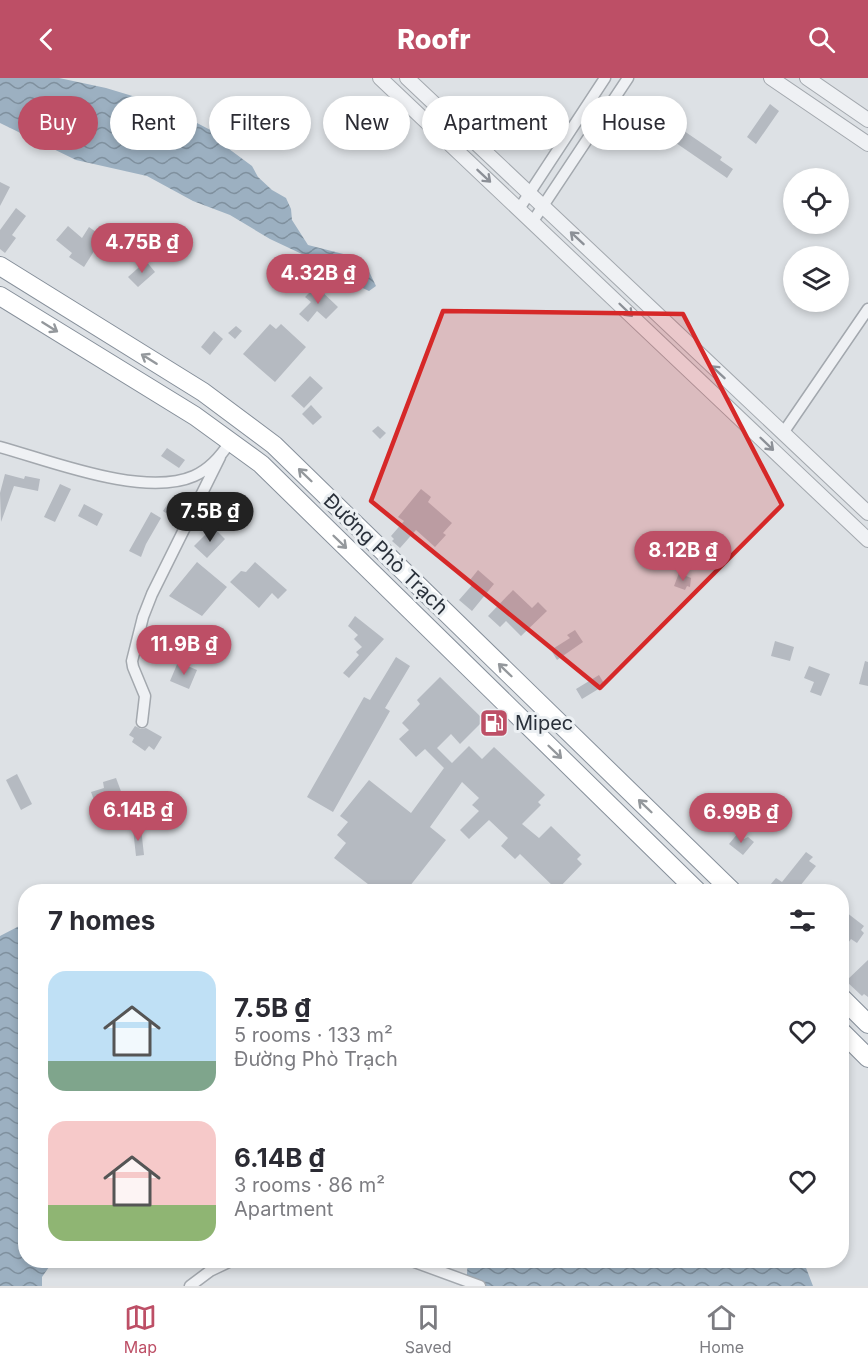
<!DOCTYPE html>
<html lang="en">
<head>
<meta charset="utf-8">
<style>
	:root { --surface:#fff; --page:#f2f2f3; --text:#2b2b33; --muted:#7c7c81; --line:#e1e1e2; --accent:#bd4f66 }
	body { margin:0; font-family:Inter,sans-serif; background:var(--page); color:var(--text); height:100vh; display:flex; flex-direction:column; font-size:22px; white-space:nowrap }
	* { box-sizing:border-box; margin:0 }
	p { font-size:20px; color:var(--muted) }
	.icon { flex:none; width:33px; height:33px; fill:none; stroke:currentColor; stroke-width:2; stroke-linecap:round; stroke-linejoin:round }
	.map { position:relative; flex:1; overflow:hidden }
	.panel { position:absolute; left:18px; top:806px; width:831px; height:384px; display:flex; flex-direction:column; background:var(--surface); border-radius:24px; box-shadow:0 3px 9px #0003 }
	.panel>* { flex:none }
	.guide { position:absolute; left:18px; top:18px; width:832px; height:54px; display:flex; gap:12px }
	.buttons { position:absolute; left:783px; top:90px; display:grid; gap:12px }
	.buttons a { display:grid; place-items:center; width:66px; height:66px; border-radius:50%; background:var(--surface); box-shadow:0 3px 9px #0003; font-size:30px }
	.price { position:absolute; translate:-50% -51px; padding:0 14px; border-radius:21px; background:var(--accent); color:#fff; font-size:20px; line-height:39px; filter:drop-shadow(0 2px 3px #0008) }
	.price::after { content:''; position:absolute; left:50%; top:36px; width:18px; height:14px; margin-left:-9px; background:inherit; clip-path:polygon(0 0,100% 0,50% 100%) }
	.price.current { background:#222; color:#fff }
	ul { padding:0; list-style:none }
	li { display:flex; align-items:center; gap:18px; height:150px; padding:0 30px }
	li span { display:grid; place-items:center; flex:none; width:168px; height:120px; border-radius:18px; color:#555 }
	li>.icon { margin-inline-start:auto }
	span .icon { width:72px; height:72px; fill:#fffc; stroke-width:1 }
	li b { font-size:26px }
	h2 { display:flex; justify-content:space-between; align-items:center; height:72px; padding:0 30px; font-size:26px }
	.tag { padding:0 21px; border-radius:27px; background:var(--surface); box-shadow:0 3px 9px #0003; font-size:21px; line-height:54px }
	.tag.current { background:var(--accent); color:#fff }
	header { display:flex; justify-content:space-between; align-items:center; height:78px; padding:0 30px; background:var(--accent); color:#fff; font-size:27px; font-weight:800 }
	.dock { display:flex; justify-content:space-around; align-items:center; height:84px; border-top:2px solid var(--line); background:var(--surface); font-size:16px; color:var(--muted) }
	.dock a { display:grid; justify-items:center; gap:3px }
	.dock .current { color:var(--accent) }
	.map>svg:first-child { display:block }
	.water { fill:url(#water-waves) }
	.building { fill:#b5bac1 }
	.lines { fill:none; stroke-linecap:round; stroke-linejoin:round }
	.minor-casing { stroke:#a3a8ae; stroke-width:13 }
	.tertiary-casing { stroke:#a3a8ae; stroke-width:16 }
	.trunk-casing { stroke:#868f9a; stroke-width:20 }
	.minor { stroke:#eff1f4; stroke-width:10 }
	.tertiary { stroke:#eff1f4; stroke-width:14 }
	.trunk { stroke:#fff; stroke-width:18 }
	.oneway { stroke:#8c9097 }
	.oneway2 { stroke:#94989c }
	.marked { fill:#d62828; fill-opacity:0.2; stroke:#d62828; stroke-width:4.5; stroke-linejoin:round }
	.labels { text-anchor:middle; stroke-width:6; stroke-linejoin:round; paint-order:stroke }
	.street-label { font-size:20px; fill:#29303a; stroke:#ecf0f3 }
	.poi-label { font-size:20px; fill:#29303a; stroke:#ecf0f3; text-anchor:start }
</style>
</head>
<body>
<header><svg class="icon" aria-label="back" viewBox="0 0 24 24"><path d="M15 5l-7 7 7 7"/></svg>Roofr<svg class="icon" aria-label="search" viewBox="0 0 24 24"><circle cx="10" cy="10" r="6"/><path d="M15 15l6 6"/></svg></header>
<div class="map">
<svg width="868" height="1208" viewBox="0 0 868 1208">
	<defs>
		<pattern id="water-waves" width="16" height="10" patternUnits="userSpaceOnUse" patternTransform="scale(1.5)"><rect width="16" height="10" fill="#9cb0c1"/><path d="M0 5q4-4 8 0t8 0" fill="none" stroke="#7f909e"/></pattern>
	</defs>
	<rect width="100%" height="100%" fill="#dde1e5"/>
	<path class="water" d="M0,0H59L106,10L149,23L180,36L216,55L225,68L252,88L258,99L272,112L286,120L291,131L292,142L308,167L363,181L376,208L369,213L337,198L304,177L270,161L230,137L193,123L147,98L76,82L0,45Z
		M25,845L26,1182H54L42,1199V1208H0V858Z
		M468,1182H803L813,1208H466Z"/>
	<path class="building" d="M770,26L779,33L756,66L747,59Z
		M652,31L722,79L720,82L733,91L727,100L644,43Z
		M0,104L10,109L0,128Z
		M16,130L26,138L12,157L16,160L5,175L0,171V152Z
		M68,148L82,160L89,149L103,159L84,189L69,179L72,175L56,162Z
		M146,183L155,194L138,209L128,199Z
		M316,208L338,229L326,241L317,233L308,244L299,236L311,224L305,219Z
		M270,246L276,251L281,246L306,269L275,304L243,276Z
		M236,248L242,253L235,261L228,255Z
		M214,253L223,261L210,277L201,269Z
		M310,298L323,310L304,330L291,318Z
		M311,327L322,339L313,347L302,336Z
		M378,348L386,355L380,361L372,353Z
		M167,370L185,382L179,390L161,378Z
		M5,396L24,401L25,398L40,401L38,413L14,408L1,444L0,415Z
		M60,406L71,411L55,444L44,439Z
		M421,411L431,419L428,424L452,445L443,455L446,457L435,469L416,452L400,470L392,463L394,461L391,458L404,443L398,439Z
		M171,421L181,427L173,440L163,433Z
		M84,426L103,436L97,448L78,438Z
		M151,434L161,440L146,466L141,479L129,473Z
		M213,449L225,461L207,480L194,468Z
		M197,484L227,509L202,538L169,518Z
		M255,484L287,512L278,521L272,515L259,530L230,504L241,493L246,494Z
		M478,492L494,506L472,533L459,522L474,505L470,502Z
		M679,495L691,500L690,509L687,508L685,512L674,508Z
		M513,512L532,530L538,524L547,533L521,558L506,543L500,549L488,538Z
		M355,538L384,561L349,600L343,595L359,577L356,574L362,569L354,561L358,557L348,548Z
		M575,552L583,564L557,582L551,572L570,560L567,557Z
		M775,563L794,569L790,583L771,578Z
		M396,579L410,588L385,630L390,633L333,734L307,719L364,619L370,622Z
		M865,583L868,584V608L859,606Z
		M178,584L197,592L189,611L170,603Z
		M809,588L830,596L821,618L810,614L814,604L804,600Z
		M599,597L605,607L582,621L576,611Z
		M440,599L484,642L460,666L451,656L437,670L452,685L469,668L482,681L494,669L545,717L538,724L541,727L522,746L539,760L551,748L581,777L577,781L582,786L557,812L520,776L515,781L501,768L508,760L489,742L469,761L460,752L479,733L472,727L479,720L462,704L430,749L446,762L406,813H377L334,780L346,765L337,757L348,744L340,738L369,702L411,735L444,690L425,671L416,679L399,661L409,652L402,645L420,626L417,622Z
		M135,648L141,651L146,650L162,659L154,672L149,668L145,673L132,664L134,660L129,657Z
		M17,696L32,726L21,732L6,702Z
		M116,700L125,724L98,733L91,714L104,710L103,704Z
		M147,741L148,749L135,750L134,742Z
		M141,750L144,777L136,778L133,751Z
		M738,755L744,761L748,759L754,764L743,777L729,766Z
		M806,774L813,779L809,783L816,788L796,813H765L776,800L782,804Z
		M842,831L864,848L861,852L864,855L857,865L851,861L842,873Z
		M868,882V919L864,916L862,918L846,903Z"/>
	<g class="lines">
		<g class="minor-casing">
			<path id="minor" d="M519,131L605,0
				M533,143L628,0
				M783,355L868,231
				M0,369C51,383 144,420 194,398C210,391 221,378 230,364
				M142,644L145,618L133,589L132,583L143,539L152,516L220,379
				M409,1182L480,1208
				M190,1208L210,1193L233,1182"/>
		</g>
		<g class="tertiary-casing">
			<path id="tertiary" d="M380,0L868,462
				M407,0L868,435
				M771,0L868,66
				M807,0L868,42"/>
		</g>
		<g class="trunk-casing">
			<path id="trunk" d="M0,188L203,314L274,367L732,813
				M0,218L195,338L261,386L697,813
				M842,920L868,946
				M842,954L868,980"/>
		</g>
		<use href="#minor" class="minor"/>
		<use href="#tertiary" class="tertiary"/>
		<use href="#trunk" class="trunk"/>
	</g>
	<defs><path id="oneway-shaft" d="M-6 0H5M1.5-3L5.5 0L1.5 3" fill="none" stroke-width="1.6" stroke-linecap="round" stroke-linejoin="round" transform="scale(1.5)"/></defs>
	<g class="oneway">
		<use href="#oneway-shaft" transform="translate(484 98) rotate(43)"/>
		<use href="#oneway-shaft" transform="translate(577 160) rotate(-137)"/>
		<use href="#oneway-shaft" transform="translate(626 232) rotate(44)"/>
		<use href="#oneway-shaft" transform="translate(718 294) rotate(-137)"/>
		<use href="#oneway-shaft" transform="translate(767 366) rotate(44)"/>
	</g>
	<g class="oneway2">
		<use href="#oneway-shaft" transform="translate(50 249) rotate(32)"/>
		<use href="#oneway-shaft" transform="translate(149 281) rotate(-148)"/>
		<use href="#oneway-shaft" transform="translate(305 397) rotate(-136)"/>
		<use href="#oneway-shaft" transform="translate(340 464) rotate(44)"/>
		<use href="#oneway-shaft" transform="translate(505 592) rotate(-136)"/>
		<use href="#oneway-shaft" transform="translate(555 674) rotate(44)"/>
		<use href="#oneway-shaft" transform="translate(645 728) rotate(-136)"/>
	</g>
	<path class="marked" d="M443,233L683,236L782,427L600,610L371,423Z"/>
	<defs>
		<g id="fuel-square" transform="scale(1.5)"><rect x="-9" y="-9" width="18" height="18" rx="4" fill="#bd4f66" stroke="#ecf0f3"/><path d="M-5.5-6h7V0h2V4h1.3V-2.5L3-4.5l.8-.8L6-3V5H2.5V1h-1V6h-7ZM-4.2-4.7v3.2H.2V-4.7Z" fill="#fff"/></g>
	</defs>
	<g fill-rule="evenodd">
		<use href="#fuel-square" x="494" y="645"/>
	</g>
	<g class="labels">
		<g class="street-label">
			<text transform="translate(386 476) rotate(44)" y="7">Đường Phò Trạch</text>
		</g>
		<g class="poi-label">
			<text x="515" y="652">Mipec</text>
		</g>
	</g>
</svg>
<div class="buttons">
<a><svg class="icon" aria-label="locate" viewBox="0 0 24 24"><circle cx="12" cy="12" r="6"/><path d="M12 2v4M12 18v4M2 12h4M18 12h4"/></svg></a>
<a><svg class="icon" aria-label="layers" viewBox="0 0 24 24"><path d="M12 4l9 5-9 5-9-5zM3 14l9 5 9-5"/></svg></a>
</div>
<b class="price" style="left:142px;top:196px">4.75B ₫</b>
<b class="price" style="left:318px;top:227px">4.32B ₫</b>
<b class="price current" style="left:210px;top:465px">7.5B ₫</b>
<b class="price" style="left:683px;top:504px">8.12B ₫</b>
<b class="price" style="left:184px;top:598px">11.9B ₫</b>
<b class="price" style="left:138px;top:764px">6.14B ₫</b>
<b class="price" style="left:741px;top:766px">6.99B ₫</b>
<div class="guide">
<a class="tag current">Buy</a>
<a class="tag">Rent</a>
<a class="tag">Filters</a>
<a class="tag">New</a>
<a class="tag">Apartment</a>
<a class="tag">House</a>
</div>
<section class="panel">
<h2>7 homes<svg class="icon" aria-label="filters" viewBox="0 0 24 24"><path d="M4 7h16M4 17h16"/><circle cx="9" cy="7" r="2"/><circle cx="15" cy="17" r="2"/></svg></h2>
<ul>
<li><span style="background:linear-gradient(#bfe0f5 75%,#7fa58c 0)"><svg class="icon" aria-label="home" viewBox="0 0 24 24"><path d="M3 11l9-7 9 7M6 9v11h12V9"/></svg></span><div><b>7.5B ₫</b><p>5 rooms · 133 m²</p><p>Đường Phò Trạch</p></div><svg class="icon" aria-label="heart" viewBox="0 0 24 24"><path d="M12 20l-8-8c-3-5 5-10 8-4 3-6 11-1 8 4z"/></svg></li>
<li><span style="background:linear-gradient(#f6c9c9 70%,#8fb573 0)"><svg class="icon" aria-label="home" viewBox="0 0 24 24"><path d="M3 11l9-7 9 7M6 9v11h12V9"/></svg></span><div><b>6.14B ₫</b><p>3 rooms · 86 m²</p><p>Apartment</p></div><svg class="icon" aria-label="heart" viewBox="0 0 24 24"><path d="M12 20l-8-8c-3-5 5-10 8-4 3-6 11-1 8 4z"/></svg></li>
</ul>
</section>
</div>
<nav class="dock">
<a class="current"><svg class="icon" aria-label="map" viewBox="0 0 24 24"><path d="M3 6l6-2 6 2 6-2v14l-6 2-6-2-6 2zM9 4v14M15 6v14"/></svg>Map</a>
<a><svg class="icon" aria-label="saved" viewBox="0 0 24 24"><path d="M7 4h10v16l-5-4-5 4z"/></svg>Saved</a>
<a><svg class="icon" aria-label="home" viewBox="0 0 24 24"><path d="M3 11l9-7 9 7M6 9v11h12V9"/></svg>Home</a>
</nav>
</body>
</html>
